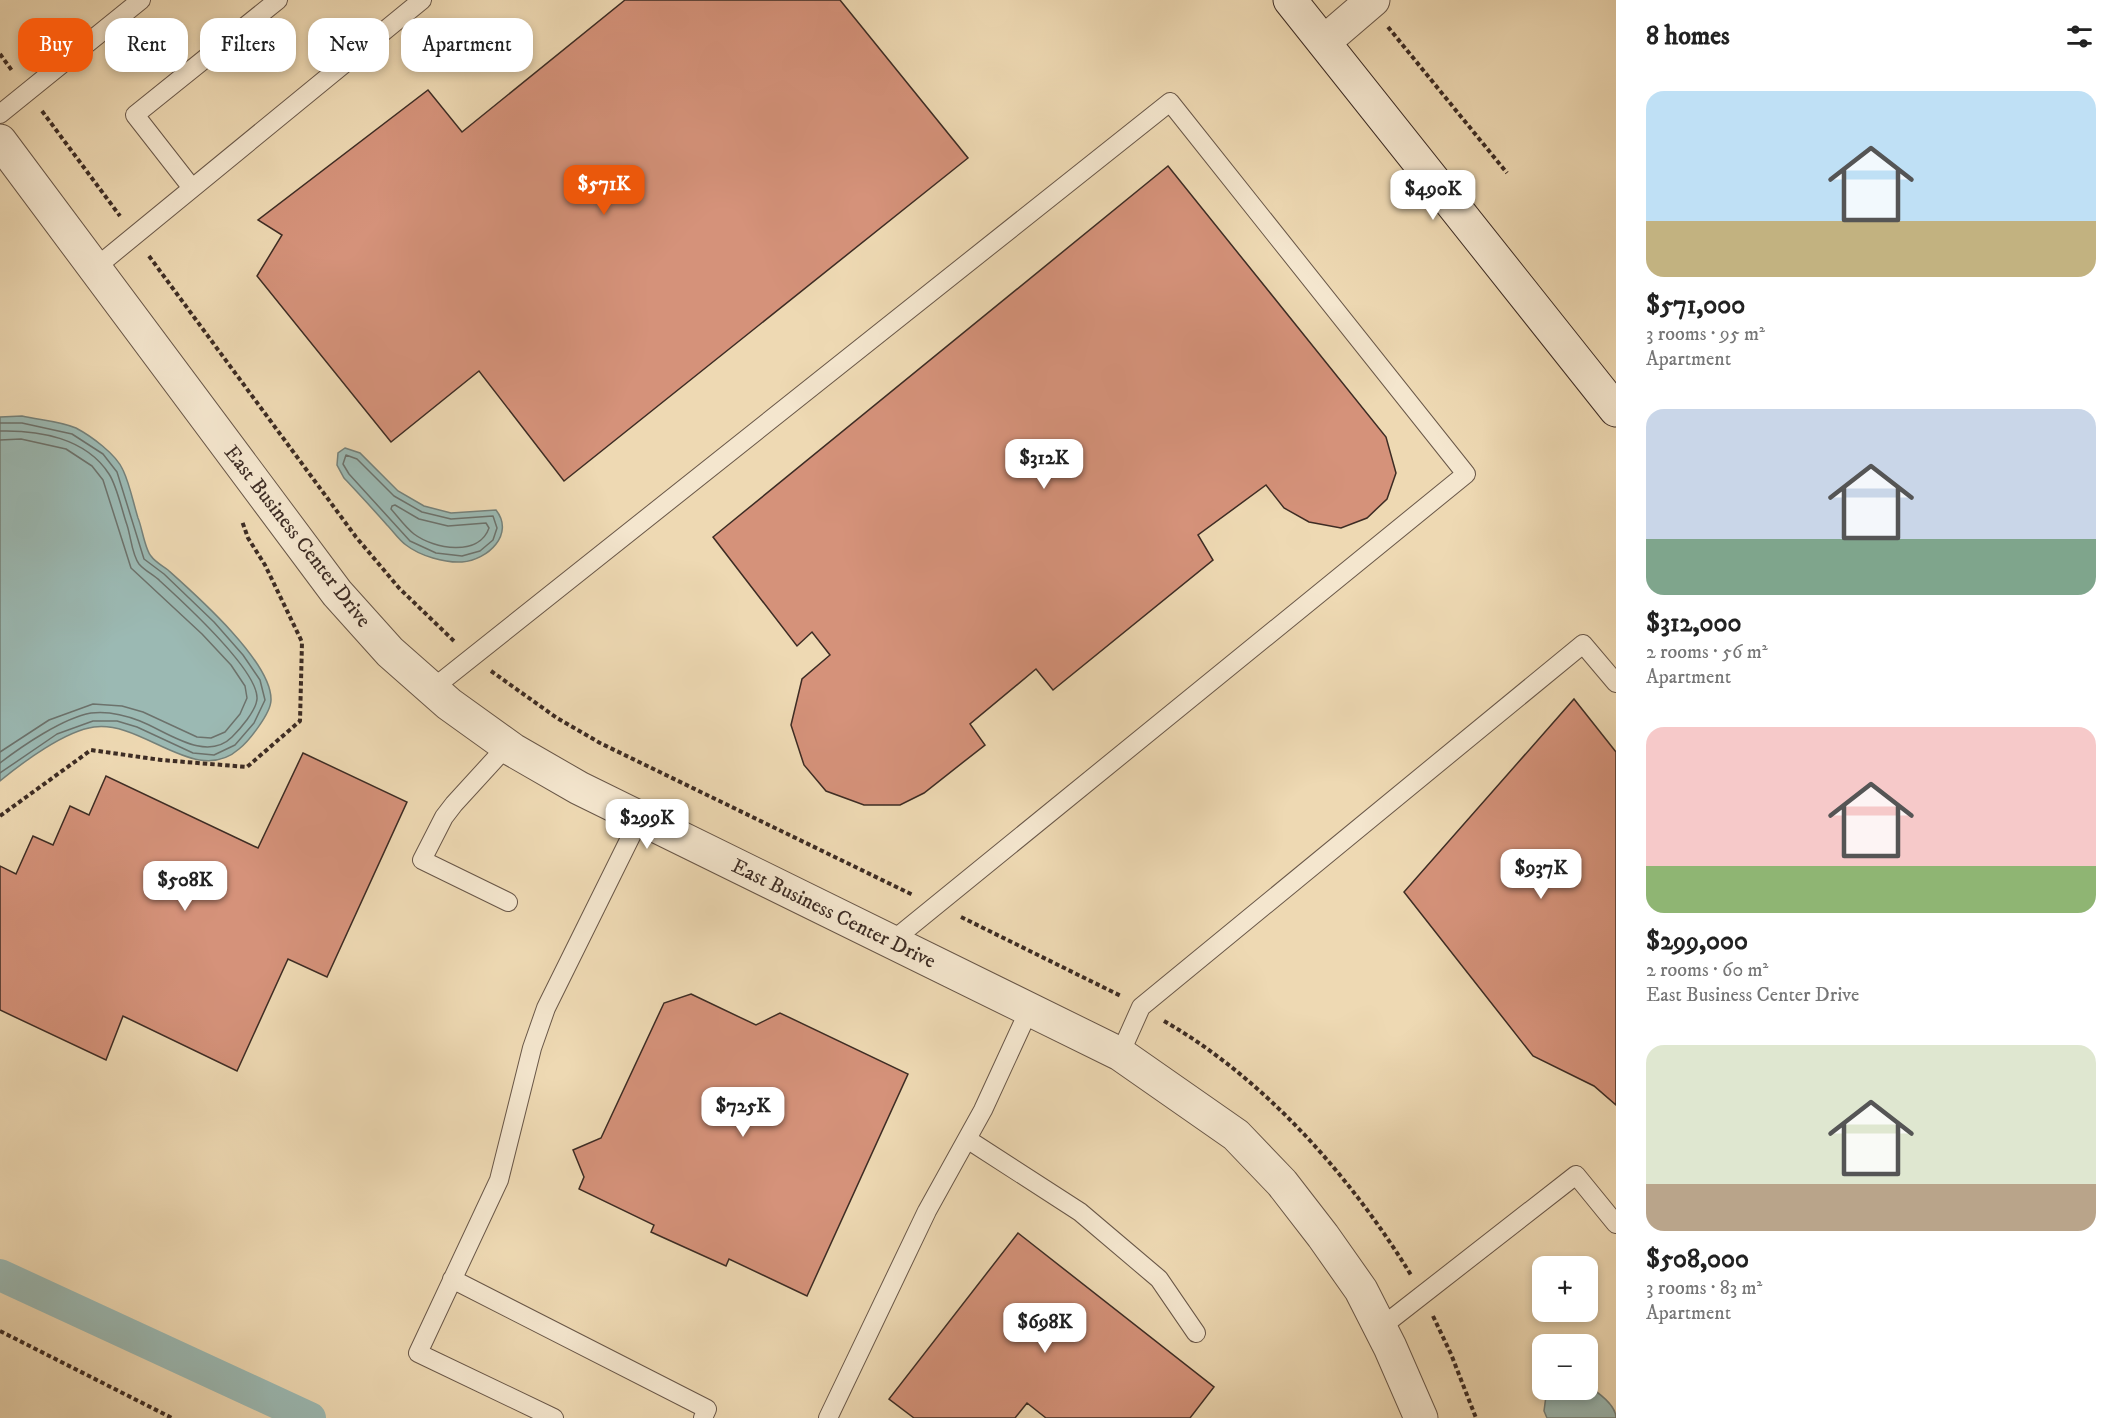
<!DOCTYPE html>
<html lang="en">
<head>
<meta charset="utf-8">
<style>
	:root { --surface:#fff; --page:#f2f2f2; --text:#222; --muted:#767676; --accent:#ea580c }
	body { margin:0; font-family:"IM FELL DW Pica",serif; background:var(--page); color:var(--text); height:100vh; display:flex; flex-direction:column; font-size:22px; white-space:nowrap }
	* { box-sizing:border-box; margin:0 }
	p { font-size:20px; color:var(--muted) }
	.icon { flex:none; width:33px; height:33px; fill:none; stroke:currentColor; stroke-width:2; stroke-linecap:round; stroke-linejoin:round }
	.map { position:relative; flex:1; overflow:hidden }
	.side { display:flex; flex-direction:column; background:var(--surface); width:510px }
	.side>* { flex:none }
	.hud { position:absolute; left:18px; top:18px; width:570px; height:54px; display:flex; gap:12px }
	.controls { position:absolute; left:1532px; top:1256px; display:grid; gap:12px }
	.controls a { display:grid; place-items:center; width:66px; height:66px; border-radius:12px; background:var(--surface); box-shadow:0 3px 9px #0003; font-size:30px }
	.price { position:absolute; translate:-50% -51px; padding:0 14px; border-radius:12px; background:#fff; color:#222; font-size:20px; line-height:39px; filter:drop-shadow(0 2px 3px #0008) }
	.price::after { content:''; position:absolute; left:50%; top:36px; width:18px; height:14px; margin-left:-9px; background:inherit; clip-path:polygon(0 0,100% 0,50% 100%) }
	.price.selected { background:var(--accent); color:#fff }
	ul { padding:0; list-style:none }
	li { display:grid; align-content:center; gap:12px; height:318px; padding:0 30px }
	li span { display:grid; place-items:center; height:186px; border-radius:18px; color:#555 }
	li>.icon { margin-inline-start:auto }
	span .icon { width:108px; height:108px; fill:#fffc; stroke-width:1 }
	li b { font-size:26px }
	h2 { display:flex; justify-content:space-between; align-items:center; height:72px; padding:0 30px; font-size:26px }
	.chip { padding:0 21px; border-radius:18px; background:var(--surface); box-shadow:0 3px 9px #0003; font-size:21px; line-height:54px }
	.chip.selected { background:var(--accent); color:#fff }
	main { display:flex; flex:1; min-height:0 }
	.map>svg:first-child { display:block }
	.water { fill:#9bb9b3; stroke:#75817a; stroke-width:1.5 }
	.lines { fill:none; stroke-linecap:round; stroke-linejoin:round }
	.shore { stroke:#6c726c; stroke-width:1.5 }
	.canal { stroke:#9bb9b3; stroke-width:32 }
	.building { fill:#d5927a; stroke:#3d2c24; stroke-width:1.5 }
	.service-casing { stroke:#695748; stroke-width:20 }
	.minor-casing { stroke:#695748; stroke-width:35 }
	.tertiary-casing { stroke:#695748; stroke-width:35 }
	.secondary-casing { stroke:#3d2c24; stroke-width:35 }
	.path { stroke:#3d2c24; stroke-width:4; stroke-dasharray:4.5 3; stroke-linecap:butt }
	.service { stroke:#f4e6ce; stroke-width:18 }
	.minor { stroke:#f4e6ce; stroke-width:33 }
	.tertiary { stroke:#f4e6ce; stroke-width:33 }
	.secondary { stroke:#f4e6ce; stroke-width:33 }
	.labels { text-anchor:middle; stroke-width:4.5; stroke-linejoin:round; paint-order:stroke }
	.street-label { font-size:21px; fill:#3d2c24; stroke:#f4e6ce }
</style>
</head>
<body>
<main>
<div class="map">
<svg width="1616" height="1418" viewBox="0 0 1616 1418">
	<rect width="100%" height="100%" fill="#eed9b3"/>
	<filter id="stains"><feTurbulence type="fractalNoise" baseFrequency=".00333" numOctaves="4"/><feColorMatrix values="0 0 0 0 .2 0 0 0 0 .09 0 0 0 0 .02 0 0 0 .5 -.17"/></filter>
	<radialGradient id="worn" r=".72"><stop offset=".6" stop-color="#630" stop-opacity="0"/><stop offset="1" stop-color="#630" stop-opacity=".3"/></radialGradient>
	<path class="water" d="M22,416C39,420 60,421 76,428C91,436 116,454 123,470C130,485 133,502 138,518C142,527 145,550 151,556C155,562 163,566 168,570C196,595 272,662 271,700C271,713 249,741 239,749C196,787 143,720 94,727C65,731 23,762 0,781V417Z
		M345,448L360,453L398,491L424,506L451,513L496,510C515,534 488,560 462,562C445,563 420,556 406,545C399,540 393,531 387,525C373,509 358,493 344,478L337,465L338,453Z
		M1587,1386C1598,1392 1616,1405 1616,1418H1547L1544,1411L1546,1396L1554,1389H1587Z"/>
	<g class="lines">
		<path class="shore" d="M0,423H22L72,434L103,454L117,472L144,559L164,574L214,622L243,655L260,680L265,700L254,723L235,745L214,755L193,753L137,727L117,721H93L57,734L0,773
			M0,431C39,430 86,438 109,474C117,486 122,511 127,525C131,537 132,555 139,564C145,571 154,575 160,581C182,601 259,671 257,699C256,711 240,729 232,737C206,763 166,731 140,721C125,715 107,711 91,713C63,718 22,746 0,763
			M0,440L21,439L66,449L92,466L103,480L131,568L202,634L231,665L245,686L247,698L240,714L225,732L211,738L197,737L143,712L122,706L93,704L49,720L0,752
			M346,455L357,459L394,496L422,512L451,519L493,516L497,528L493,540L480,551L462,556L436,553L410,541L349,474L343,464Z
			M395,505L419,519L448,526L486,523L489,528C479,557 434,549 414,534C406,528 398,517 391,509L392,506Z"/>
		<path class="canal" d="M0,1275L310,1418"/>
	</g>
	<path class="building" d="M625,0H840L968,158L564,481L479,371L391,442L257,276L282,235L258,220L428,90L462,132Z
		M1168,166L1386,437L1396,473L1387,499L1367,518L1341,528L1309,522L1284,508L1266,485L1198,535L1213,560L1053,690L1036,669L970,724L985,745L924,793L900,805H864L826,791L804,765L791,725L802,679L830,655L812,632L797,646L713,537Z
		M1574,699L1616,752V1105L1594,1086L1533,1056L1404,892Z
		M303,753L407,802L327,977L288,959L237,1071L123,1016L106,1060L0,1010V866L16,874L33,836L53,845L70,806L89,815L106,776L258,848Z
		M691,994L756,1025L780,1013L908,1074L807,1296L729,1259L726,1266L651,1232L654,1225L579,1189L584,1177L573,1150L601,1138L664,1003Z
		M1018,1233L1214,1387L1190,1418H1046L1027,1403L1015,1418H914L889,1399Z"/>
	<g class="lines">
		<g class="service-casing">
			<path id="service" d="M0,114L141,0
				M192,188L135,115L278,0
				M95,268L422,0
				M432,689L1170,102L1466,474L891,942
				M507,746L454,804L444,817L422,860L508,902
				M1120,1054L1141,1007L1583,644L1616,683
				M967,1139L1080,1212L1159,1279L1196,1333
				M452,1279L707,1409L703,1418
				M1380,1328L1576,1175L1616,1224
				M554,1418L418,1353L499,1180L532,1048L546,1008L640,818
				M828,1418L927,1211L983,1110L1029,1010"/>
		</g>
		<g class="minor-casing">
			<path id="minor" d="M1324,42L1373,0"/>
		</g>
		<g class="tertiary-casing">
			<path id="tertiary" d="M0,141L337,593L390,652L449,704L513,750L579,788L1120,1054L1236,1135L1282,1183L1323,1236L1361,1290L1390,1347L1421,1418"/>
		</g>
		<g class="secondary-casing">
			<path id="secondary" d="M1290,0L1616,410"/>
		</g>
		<path class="path" d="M1388,27L1507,173
			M0,54L13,72
			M42,111L120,216
			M149,256L356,537L399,588L455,642
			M491,671L557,718L600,743L913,895
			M0,816L91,750L161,760L247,767L300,721L302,642L265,565L248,538L242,521
			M961,917L1121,996
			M1164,1021C1265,1079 1351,1177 1411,1275
			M1433,1316L1451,1354L1476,1418
			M0,1331L172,1418"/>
		<use href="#service" class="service"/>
		<use href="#minor" class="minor"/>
		<use href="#tertiary" class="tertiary"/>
		<use href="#secondary" class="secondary"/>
	</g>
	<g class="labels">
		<g class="street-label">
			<text transform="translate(298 536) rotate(52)" y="7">East Business Center Drive</text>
			<text transform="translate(834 913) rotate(26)" y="7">East Business Center Drive</text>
		</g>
	</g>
	<rect width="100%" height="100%" filter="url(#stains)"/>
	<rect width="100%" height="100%" fill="url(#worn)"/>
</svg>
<div class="controls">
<a>+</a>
<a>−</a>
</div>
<b class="price selected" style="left:604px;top:216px">$571K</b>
<b class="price" style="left:1433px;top:221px">$490K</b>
<b class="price" style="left:1044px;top:490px">$312K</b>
<b class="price" style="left:647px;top:850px">$299K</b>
<b class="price" style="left:1541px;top:900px">$937K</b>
<b class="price" style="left:185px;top:912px">$508K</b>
<b class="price" style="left:743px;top:1138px">$725K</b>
<b class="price" style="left:1045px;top:1354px">$698K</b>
<div class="hud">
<a class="chip selected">Buy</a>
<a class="chip">Rent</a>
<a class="chip">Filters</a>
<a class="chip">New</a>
<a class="chip">Apartment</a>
</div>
</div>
<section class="side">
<h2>8 homes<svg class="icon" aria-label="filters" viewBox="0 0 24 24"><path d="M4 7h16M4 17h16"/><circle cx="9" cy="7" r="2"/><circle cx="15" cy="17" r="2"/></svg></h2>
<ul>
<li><span style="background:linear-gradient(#bfe0f5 70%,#c2b280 0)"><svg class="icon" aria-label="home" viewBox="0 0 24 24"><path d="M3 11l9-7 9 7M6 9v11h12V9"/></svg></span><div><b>$571,000</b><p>3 rooms · 95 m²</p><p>Apartment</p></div></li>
<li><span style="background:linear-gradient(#c9d6e8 70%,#7fa58c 0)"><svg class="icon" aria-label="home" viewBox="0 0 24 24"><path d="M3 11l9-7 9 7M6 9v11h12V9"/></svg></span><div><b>$312,000</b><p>2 rooms · 56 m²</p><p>Apartment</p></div></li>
<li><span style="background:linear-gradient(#f6c9c9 75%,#8fb573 0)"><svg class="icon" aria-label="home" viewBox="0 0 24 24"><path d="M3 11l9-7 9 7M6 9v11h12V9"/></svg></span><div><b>$299,000</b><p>2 rooms · 60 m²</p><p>East Business Center Drive</p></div></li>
<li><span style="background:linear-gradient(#dfe7d0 75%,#b9a48a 0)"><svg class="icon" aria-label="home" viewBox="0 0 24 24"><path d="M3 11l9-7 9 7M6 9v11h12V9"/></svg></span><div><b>$508,000</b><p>3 rooms · 83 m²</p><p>Apartment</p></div></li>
</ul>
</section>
</main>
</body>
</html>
